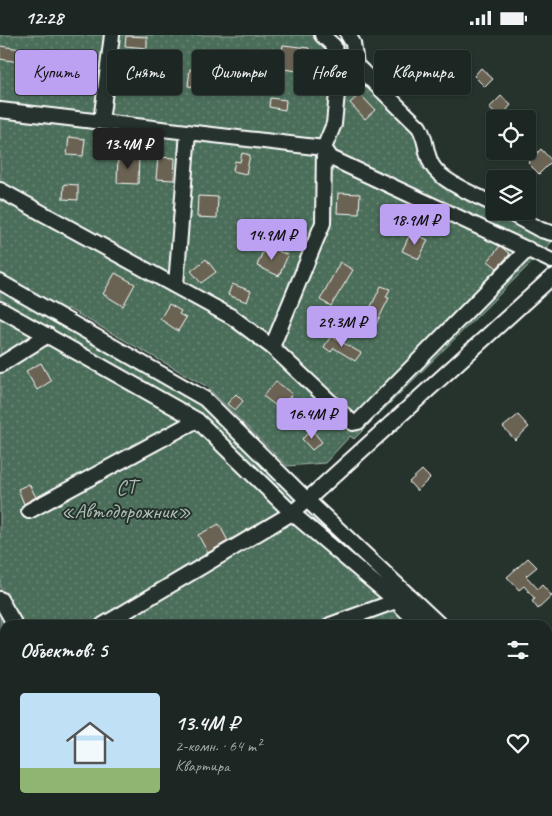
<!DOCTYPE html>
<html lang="ru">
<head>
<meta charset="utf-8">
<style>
	:root { --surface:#1c2622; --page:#29322f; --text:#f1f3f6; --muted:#a0a5a5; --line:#3a4340; --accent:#bca0f2 }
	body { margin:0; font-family:Caveat,sans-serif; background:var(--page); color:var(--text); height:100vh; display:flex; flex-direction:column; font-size:19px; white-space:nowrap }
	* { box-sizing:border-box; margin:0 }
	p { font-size:16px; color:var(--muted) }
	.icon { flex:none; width:28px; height:28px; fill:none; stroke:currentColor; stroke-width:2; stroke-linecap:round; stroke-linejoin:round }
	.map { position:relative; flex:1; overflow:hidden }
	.details { position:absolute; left:0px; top:585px; width:552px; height:196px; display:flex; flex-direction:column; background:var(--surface); border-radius:15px 15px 0 0; box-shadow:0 1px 4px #0004,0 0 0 1px var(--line) }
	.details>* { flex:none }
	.banner { position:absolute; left:15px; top:15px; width:522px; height:45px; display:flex; gap:10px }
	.buttons { position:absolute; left:486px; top:75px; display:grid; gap:10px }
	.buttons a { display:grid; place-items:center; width:50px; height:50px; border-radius:5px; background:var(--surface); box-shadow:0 1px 4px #0004,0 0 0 1px var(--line); font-size:25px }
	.price { position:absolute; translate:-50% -42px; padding:0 11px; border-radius:5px; background:var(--accent); color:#111; font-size:16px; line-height:32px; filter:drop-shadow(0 1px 2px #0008) }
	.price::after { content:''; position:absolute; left:50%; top:30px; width:15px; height:11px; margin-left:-8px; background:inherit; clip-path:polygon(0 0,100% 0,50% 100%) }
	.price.selected { background:#222; color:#fff }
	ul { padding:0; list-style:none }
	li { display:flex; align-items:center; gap:15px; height:125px; padding:0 20px }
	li+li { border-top:1px solid var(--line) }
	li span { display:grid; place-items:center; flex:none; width:140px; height:100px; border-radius:5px; color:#555 }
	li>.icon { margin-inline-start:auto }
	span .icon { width:60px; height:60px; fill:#fffc; stroke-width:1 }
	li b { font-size:21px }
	h2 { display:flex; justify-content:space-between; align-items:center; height:60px; padding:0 20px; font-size:21px }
	.chip { padding:0 18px; border-radius:5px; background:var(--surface); box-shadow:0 1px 4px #0004,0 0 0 1px var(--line); font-size:18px; line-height:45px }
	.chip.selected { background:var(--accent); color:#111 }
	.status { display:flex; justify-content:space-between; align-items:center; height:35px; padding:0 25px; background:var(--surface); direction:ltr }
	.status svg { height:14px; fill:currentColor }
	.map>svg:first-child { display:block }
	.grass { fill:url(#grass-dots); stroke:#a6b6ac }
	.forest { fill:url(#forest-crowns); stroke:#a6b6ac }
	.building { fill:#6a6452; stroke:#fff }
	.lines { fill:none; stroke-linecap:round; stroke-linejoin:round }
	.minor-casing { stroke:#fff; stroke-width:18 }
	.minor { stroke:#26332d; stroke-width:14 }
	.labels { text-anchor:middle; stroke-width:4; stroke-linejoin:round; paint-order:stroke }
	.park-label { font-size:21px; fill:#aebeb5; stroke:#26332d }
</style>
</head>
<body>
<div class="status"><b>12:28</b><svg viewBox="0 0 49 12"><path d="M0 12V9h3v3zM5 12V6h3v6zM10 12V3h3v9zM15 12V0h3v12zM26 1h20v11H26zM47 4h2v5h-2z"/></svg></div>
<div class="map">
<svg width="552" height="781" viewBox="0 0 552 781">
	<defs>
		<pattern id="grass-dots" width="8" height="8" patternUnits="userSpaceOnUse" patternTransform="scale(1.25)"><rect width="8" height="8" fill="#4c6e5a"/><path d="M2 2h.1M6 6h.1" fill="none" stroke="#678473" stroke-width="1.8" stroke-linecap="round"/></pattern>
		<pattern id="forest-crowns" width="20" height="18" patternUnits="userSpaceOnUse" patternTransform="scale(1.25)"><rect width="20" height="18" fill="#4c6e5a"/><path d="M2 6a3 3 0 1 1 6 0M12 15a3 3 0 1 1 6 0" fill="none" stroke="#678473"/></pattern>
	</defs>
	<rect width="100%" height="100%" fill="#26332d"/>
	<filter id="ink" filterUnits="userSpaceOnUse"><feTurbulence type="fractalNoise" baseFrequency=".02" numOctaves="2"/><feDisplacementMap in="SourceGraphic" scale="10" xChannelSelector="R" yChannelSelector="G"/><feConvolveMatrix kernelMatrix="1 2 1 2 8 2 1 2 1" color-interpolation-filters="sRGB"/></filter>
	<g filter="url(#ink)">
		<path class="grass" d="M0,0H333L344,11L345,29L414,97L422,133L552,207L354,404L350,401L325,428L287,431L206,351L67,273L65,276L0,239Z
			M0,247L205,364L440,590H17L0,561Z
			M548,690L552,694V781H85V776H548Z"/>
		<path class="forest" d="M0,568L12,590H5V776H81L80,781H0Z"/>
		<path class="building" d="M126,1L147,2V13L125,11Z
			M283,10L309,13L305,37L276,33L277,22H281Z
			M0,11L21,14L19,27L0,24Z
			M45,16L60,18L58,37L43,35Z
			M481,33L493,44L485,52L474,41Z
			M145,34L167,36L166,48L144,46Z
			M190,34L209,36L207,53L188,51Z
			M232,44L249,46L247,59L231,57Z
			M360,59L375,75L365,84L350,68Z
			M501,61L511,70L506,76L510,79L506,84H501L489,73Z
			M270,63L286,65L285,75L269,72Z
			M69,102L85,104L83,121L67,120Z
			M541,114L552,126L539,139L528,128Z
			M242,118L250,120L246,139L233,136L235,126L240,127Z
			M118,120L139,121L138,149L117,148Z
			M158,122L175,123L174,145L156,144Z
			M64,149L78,150V165L63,164Z
			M338,158L360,159L359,179L337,178Z
			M198,161L218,162L217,183L197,182Z
			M411,197L428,205L419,224L402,216Z
			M265,211L288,220L279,241L257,231Z
			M500,211L510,219L497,233L488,226Z
			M206,224L216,237L201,248L191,236Z
			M340,227L353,235L331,271L320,265Z
			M115,238L135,249L123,271L103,259Z
			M232,249L251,256L247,267L228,260Z
			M381,251L390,254L386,262L389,263L374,293L363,288Z
			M169,269L181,276L179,279L186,283L178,296L160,284Z
			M331,301L361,318L355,326L334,313L331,317L324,312Z
			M41,328L51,346L37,355L26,336Z
			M276,346L292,359L280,374L263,361Z
			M236,359L243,366L235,375L227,369Z
			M518,380L529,392L515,405L503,392Z
			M312,395L322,407L312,415L302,404Z
			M422,435L430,443L417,456L409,447Z
			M29,449L36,462L24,469L18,454Z
			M219,489L228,506L208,518L198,500Z
			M528,523L537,532L526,541L538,554L542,550L552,561L538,574L532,566L535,564L524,551L519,555L507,542Z"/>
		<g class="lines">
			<g class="minor-casing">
				<path id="minor" d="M348,0L353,8L356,30L419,92C427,105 425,118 432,130C441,147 478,161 495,170
					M0,75L324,113L331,123L552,226
					M101,87L112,0
					M0,155L232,282L272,312L353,388L358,387L528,214
					M506,176L541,195L552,198
					M0,247L205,364L307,465L552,242
					M176,250L188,97
					M0,274L197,385L292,478L396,566
					M272,312L323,188L324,113L334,89L339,38L334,11L322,0
					M0,330L48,300
					M29,476L197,385
					M0,564L15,590
					M103,590L292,478L307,465L440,590
					M330,590L396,566L420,590
					M548,690L552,694
					M548,715L552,720
					M82,781L83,776
					M200,781L213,776"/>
			</g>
			<use href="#minor" class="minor"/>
		</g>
	</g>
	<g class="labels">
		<g class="park-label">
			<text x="126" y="459">СТ<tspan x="126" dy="24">«Автодорожник»</tspan></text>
		</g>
	</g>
</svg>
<div class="buttons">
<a><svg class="icon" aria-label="locate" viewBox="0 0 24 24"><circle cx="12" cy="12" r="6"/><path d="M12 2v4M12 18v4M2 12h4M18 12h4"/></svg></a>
<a><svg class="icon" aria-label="layers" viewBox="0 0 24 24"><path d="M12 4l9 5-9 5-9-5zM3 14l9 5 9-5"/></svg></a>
</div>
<b class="price selected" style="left:128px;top:135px">13.4M ₽</b>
<b class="price" style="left:415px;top:211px">18.9M ₽</b>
<b class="price" style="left:272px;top:226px">14.9M ₽</b>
<b class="price" style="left:342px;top:313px">29.3M ₽</b>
<b class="price" style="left:312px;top:405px">16.4M ₽</b>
<div class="banner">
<a class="chip selected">Купить</a>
<a class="chip">Снять</a>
<a class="chip">Фильтры</a>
<a class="chip">Новое</a>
<a class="chip">Квартира</a>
</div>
<section class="details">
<h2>Объектов: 5<svg class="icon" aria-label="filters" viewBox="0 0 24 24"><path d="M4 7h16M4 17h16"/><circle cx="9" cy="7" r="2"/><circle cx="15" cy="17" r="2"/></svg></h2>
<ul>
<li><span style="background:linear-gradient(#bfe0f5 75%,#8fb573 0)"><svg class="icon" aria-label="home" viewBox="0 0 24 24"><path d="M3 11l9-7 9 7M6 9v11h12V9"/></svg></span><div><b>13.4M ₽</b><p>2-комн. · 64 m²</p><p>Квартира</p></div><svg class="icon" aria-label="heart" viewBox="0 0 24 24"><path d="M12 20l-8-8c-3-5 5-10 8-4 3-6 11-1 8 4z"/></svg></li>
</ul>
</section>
</div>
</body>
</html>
